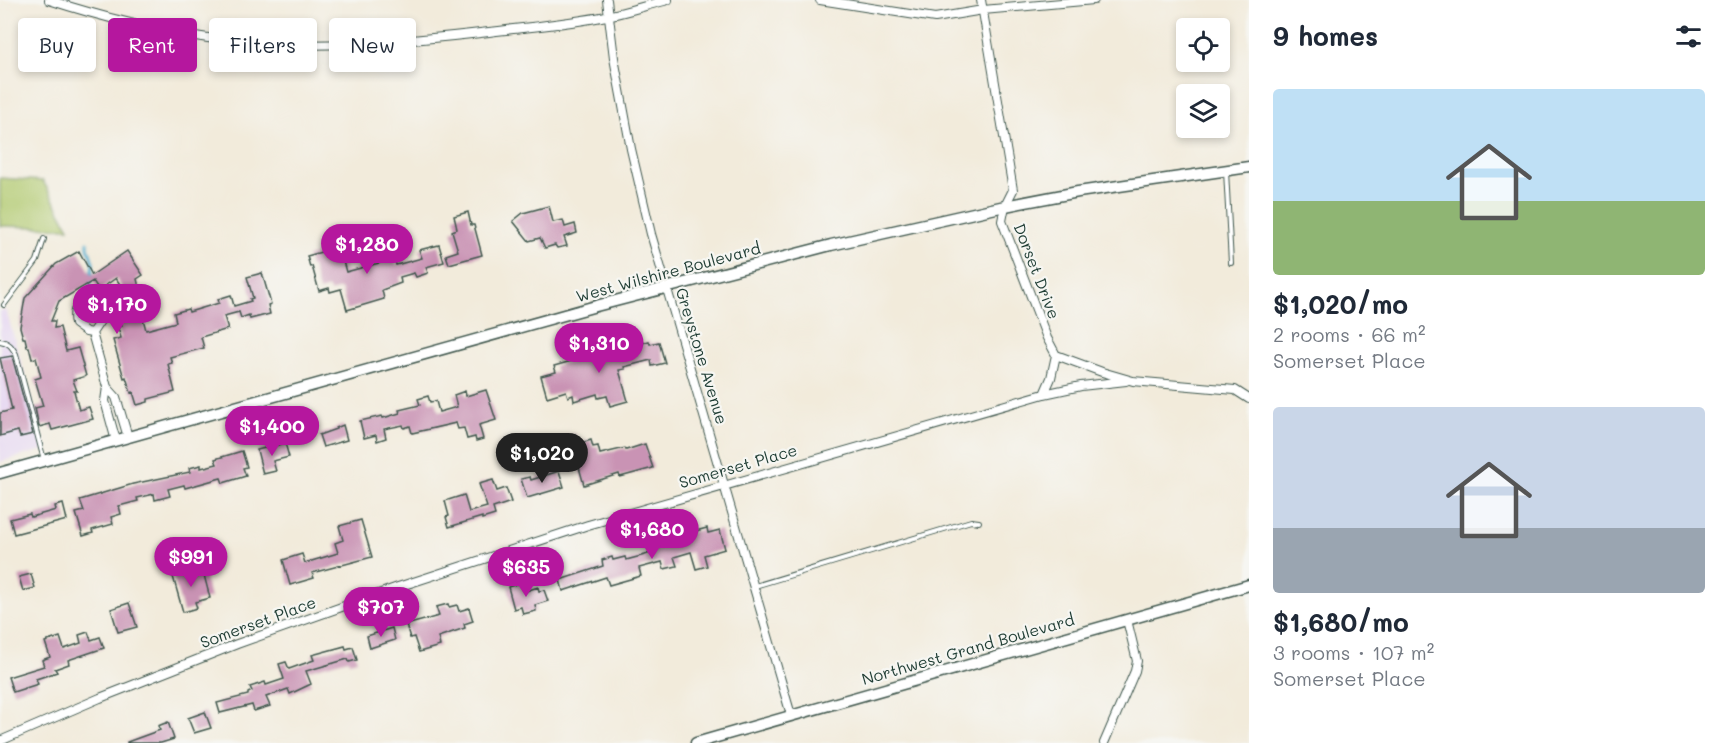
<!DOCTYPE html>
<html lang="en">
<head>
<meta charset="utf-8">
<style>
	:root { --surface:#fff; --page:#f2f2f3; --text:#1f2937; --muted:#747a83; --accent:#b5179e }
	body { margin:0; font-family:Mali,sans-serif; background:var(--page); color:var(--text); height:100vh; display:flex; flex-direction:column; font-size:22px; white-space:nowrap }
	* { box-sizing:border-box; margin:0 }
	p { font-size:20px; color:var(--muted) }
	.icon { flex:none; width:33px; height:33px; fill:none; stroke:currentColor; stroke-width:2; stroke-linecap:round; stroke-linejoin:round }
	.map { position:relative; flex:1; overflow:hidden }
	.sheet { display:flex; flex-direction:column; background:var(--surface); width:480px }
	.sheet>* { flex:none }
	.banner { position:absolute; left:18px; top:18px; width:570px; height:54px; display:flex; gap:12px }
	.tools { position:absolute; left:1176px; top:18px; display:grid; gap:12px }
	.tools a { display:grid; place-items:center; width:54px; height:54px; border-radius:6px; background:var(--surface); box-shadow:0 3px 9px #0003; font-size:30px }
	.price { position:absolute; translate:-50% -51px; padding:0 14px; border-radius:21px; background:var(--accent); color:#fff; font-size:20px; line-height:39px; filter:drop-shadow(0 2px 3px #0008) }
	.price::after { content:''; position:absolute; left:50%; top:36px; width:18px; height:14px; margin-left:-9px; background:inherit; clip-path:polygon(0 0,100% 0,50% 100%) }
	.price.on { background:#222; color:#fff }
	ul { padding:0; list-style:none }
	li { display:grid; align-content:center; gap:12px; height:318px; padding:0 24px }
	li span { display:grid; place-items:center; height:186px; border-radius:6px; color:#555 }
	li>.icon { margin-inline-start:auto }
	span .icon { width:108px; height:108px; fill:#fffc; stroke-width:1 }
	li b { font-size:26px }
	h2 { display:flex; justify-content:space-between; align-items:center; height:72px; padding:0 24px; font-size:26px }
	.pill { padding:0 21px; border-radius:6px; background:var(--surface); box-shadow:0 3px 9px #0003; font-size:21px; line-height:54px }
	.pill.on { background:var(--accent); color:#fff }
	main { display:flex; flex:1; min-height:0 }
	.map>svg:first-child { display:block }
	.built { fill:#e4d3f2 }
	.green { fill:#b1c96e; stroke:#688351; stroke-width:1.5 }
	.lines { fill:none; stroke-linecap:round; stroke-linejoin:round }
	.stream { stroke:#54b1d2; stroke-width:3 }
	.building { fill:#c993b4 }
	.lane-casing { stroke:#3f574d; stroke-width:6 }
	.street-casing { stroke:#3f574d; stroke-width:10 }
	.secondary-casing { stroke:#3f574d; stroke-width:13 }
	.lane { stroke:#fff; stroke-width:4 }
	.street { stroke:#fff; stroke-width:8 }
	.secondary { stroke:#fff; stroke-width:10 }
	.labels { text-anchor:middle; stroke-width:4.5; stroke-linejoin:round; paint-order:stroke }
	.street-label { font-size:16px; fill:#1f3d34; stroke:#f6f6f2 }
</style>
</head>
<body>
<main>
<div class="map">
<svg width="1249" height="743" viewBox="0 0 1249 743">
	<rect width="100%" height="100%" fill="#f6f6f2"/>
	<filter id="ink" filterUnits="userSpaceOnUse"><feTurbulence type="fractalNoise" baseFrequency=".0167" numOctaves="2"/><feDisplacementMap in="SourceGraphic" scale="12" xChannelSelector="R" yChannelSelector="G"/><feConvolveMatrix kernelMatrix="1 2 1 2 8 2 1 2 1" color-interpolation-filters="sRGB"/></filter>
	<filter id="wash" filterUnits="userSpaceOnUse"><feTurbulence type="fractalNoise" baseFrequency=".008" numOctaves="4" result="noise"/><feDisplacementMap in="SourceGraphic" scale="24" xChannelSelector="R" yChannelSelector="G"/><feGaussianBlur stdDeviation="1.35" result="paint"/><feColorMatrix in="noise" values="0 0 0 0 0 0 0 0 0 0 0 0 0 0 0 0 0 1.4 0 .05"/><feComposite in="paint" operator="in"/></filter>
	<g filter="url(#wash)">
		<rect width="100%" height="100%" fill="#f2ebdb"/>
		<path class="built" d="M6,310L46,449L0,462V311Z"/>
		<path class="green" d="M0,178L43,181L69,228L0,226Z"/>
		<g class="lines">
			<path class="stream" d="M88,242V247L93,263L89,298"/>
		</g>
		<g id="blocks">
			<path class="building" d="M549,206L553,222L563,220L565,227L575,224L577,233L564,237L567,246L557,248L555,245L545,248L540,238L529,241L513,221L523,213Z
				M468,212L471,225H474L482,255L449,264L446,255L458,251L452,231L457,229L454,216Z
				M439,245L444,262L426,267L428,273L416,277L414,273L400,277L401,283L382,290L384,299L347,310L341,289L330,292L329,288L319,291L312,266L310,267L307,256L339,247L346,272L383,262V260L394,257L396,265L422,258L419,250Z
				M79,251L92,275L127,251L143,275L137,279L140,292L146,291L152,313L142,315L146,330L176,322L174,313L188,309L189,312L219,303L218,299L231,295L234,306L251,301L250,299L253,298L247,277L262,273L271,304L268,305L270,314L250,319L249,315L241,318L239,312L224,316L228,329L201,337L204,348L170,357L172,363L168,364L175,392L148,399V402L137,405L133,392L131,393L126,377L124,378L113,340L121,338L118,327L122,326L114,299L126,294L116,278L99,290L93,281L59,301L51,321H55L54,328L60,327L66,351L78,348L86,376L73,380L77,391H74L79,410L89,407L93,419L52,430L50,424L39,427L35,408L43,406L35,379L41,377L36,358L32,359L29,347H27L25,338H23L20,327L25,298L56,264Z
				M649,341L650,344L659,342L665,363L652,366L651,360L624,367L625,369L619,370L628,401L610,406L607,396L598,398L597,394L574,401L573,395L568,397L566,391L547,397L541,376L556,372L554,366L596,354L598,360L640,347L639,344Z
				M12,356L33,434L20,437L18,431L0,436V413L12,410L0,358Z
				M486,390L496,420L479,425L483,439L476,441L475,437L467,439L464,428L458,429L456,423L412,433L410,426L404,428L403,425L384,429L386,438L377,441L376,435L364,438L360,421L382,416L383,418L400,413L399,410L420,405L418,399L428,396L430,402L436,401L439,412L457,407L454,395L465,391L466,396Z
				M343,425L347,440L323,447L319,435L336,429V428Z
				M575,434L578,444L591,440L593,447L598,446L600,454L625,448L626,450L645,444L653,468L620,477L619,474L584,485L575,453L566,456L560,438Z
				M285,443L289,457L273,461L276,471L263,474L257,450Z
				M242,451L247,467L243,468L246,476L223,483L221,478L185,488L184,485L168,489L170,496L155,500L154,494L137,498L138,501L119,506L121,514L111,517L113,524L92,530L93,533L83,536L76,513L84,511L80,500L133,484L190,472L189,468L201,465V468L217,464L215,459Z
				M559,471L564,487L527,498L521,479L530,477L531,480Z
				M493,480L497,491L506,488L511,502L493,508L495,515L482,519V517L449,527L446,517L449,516L445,501L464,495L469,512L487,507L479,484Z
				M63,504L67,520L14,534L10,519L30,514L31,517L56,510L55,506Z
				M361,520L372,557L312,573L314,578L290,585L283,560L302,554L305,563L338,553L335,543L343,540L339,526Z
				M707,528L708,533L720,530L725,549L704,555L707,566L696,569L691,552L674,557L677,566L664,569L662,562L639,568L641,576L609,585L606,577L563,591L560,580L603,566L602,560L612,557L613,560L625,557L626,560L645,555L652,552L651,550L683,541L681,535Z
				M197,566L198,572L203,571L210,598L195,602L197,608L183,612L172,573Z
				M31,574L35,588L23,591L19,577Z
				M524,582L526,591L538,587L539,591L544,590L548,601L535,605L536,611L523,614L521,607L514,609L508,587Z
				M129,603L137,627L118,632L111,609Z
				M448,604L449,607L457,605L459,611L469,608L473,621L464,624L465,628L438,637L440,646L419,652L414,637L410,638L406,625L439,616L436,607Z
				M392,628L395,640L370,648L367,636Z
				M88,632L91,640L100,637L104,648L68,660L69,664L55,669L57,672L36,679L38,684L13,692L8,677L44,666L42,660L50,657L45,642L60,637L64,649L81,643L79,635Z
				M345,646L346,649L353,647L357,660L349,662L348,659L306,671L311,684L290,694L288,689L266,697L270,706L254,711L252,705L220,713L217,703L248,695V693L252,691L250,687L265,682L266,685L284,679L279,664L286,662L289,669L314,660L312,655Z
				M205,712L211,728L194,733L188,718Z
				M168,722L174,739L161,743H127V742L160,730L158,726Z"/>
		</g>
	</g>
	<g filter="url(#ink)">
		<use href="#blocks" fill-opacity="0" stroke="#3f574d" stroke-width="1.5"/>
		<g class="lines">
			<g class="lane-casing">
				<path id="lane" d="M1226,171L1231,263
					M4,305L37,261L44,239
					M0,341C9,342 12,347 16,354L44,460
					M755,586L971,521L979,522"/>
			</g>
			<g class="street-casing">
				<path id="street" d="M49,0C101,17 154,30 208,38C301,51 396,43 489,32C528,27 567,24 606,16C627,12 647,5 668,0
					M607,0L614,58L631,149L651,234L791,715
					M820,0L935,18L983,10L1094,0
					M981,0L1013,190L1005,206L1002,221L1047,338L1056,355L1102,372L1133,381L1235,390L1249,399
					M92,333L86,332L75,324C72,309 76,305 91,303L98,308L102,318L92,333L107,387L116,397L128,437
					M107,387L105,401L116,441
					M1044,394L1081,386L1126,381
					M0,741L100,698L237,644L398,587L588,525L1044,394L1051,378L1056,355
					M1104,743L1135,671L1137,661L1127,620"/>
			</g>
			<g class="secondary-casing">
				<path id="secondary" d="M0,473L596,306L831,245L1005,206L1078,192L1249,167
					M696,743L1249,585"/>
			</g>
			<use href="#lane" class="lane"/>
			<use href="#street" class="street"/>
			<use href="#secondary" class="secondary"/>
		</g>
	</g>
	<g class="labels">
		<g class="street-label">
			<text transform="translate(1037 271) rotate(69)" y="6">Dorset Drive</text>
			<text transform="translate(668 272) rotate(-15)" y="6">West Wilshire Boulevard</text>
			<text transform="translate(702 356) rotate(73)" y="6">Greystone Avenue</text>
			<text transform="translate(738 466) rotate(-16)" y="6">Somerset Place</text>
			<text transform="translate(258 622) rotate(-20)" y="6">Somerset Place</text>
			<text transform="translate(968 649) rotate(-16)" y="6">Northwest Grand Boulevard</text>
		</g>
	</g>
</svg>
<div class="tools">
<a><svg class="icon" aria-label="locate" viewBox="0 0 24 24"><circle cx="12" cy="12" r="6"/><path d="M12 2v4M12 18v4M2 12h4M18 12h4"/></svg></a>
<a><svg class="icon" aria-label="layers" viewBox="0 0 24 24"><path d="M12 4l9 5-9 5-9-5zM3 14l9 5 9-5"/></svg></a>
</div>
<b class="price" style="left:367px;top:275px">$1,280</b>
<b class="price" style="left:117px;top:335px">$1,170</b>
<b class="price" style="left:599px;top:374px">$1,310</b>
<b class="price" style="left:272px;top:457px">$1,400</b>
<b class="price on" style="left:542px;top:484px">$1,020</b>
<b class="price" style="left:652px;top:560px">$1,680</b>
<b class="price" style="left:191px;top:588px">$991</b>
<b class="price" style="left:526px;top:598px">$635</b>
<b class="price" style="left:381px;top:638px">$707</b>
<div class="banner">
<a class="pill">Buy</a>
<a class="pill on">Rent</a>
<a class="pill">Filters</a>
<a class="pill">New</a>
</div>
</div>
<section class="sheet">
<h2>9 homes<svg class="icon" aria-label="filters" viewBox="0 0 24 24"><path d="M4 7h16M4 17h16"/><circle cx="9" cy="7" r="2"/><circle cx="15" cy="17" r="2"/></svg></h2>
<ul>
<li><span style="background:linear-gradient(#bfe0f5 60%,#8fb573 0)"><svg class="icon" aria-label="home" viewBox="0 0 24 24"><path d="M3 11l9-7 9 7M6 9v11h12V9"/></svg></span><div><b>$1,020/mo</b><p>2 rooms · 66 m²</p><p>Somerset Place</p></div></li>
<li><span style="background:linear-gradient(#c9d6e8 65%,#9aa5b1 0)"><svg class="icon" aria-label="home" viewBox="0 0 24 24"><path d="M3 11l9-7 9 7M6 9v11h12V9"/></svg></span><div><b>$1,680/mo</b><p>3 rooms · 107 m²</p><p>Somerset Place</p></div></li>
</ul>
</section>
</main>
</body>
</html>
